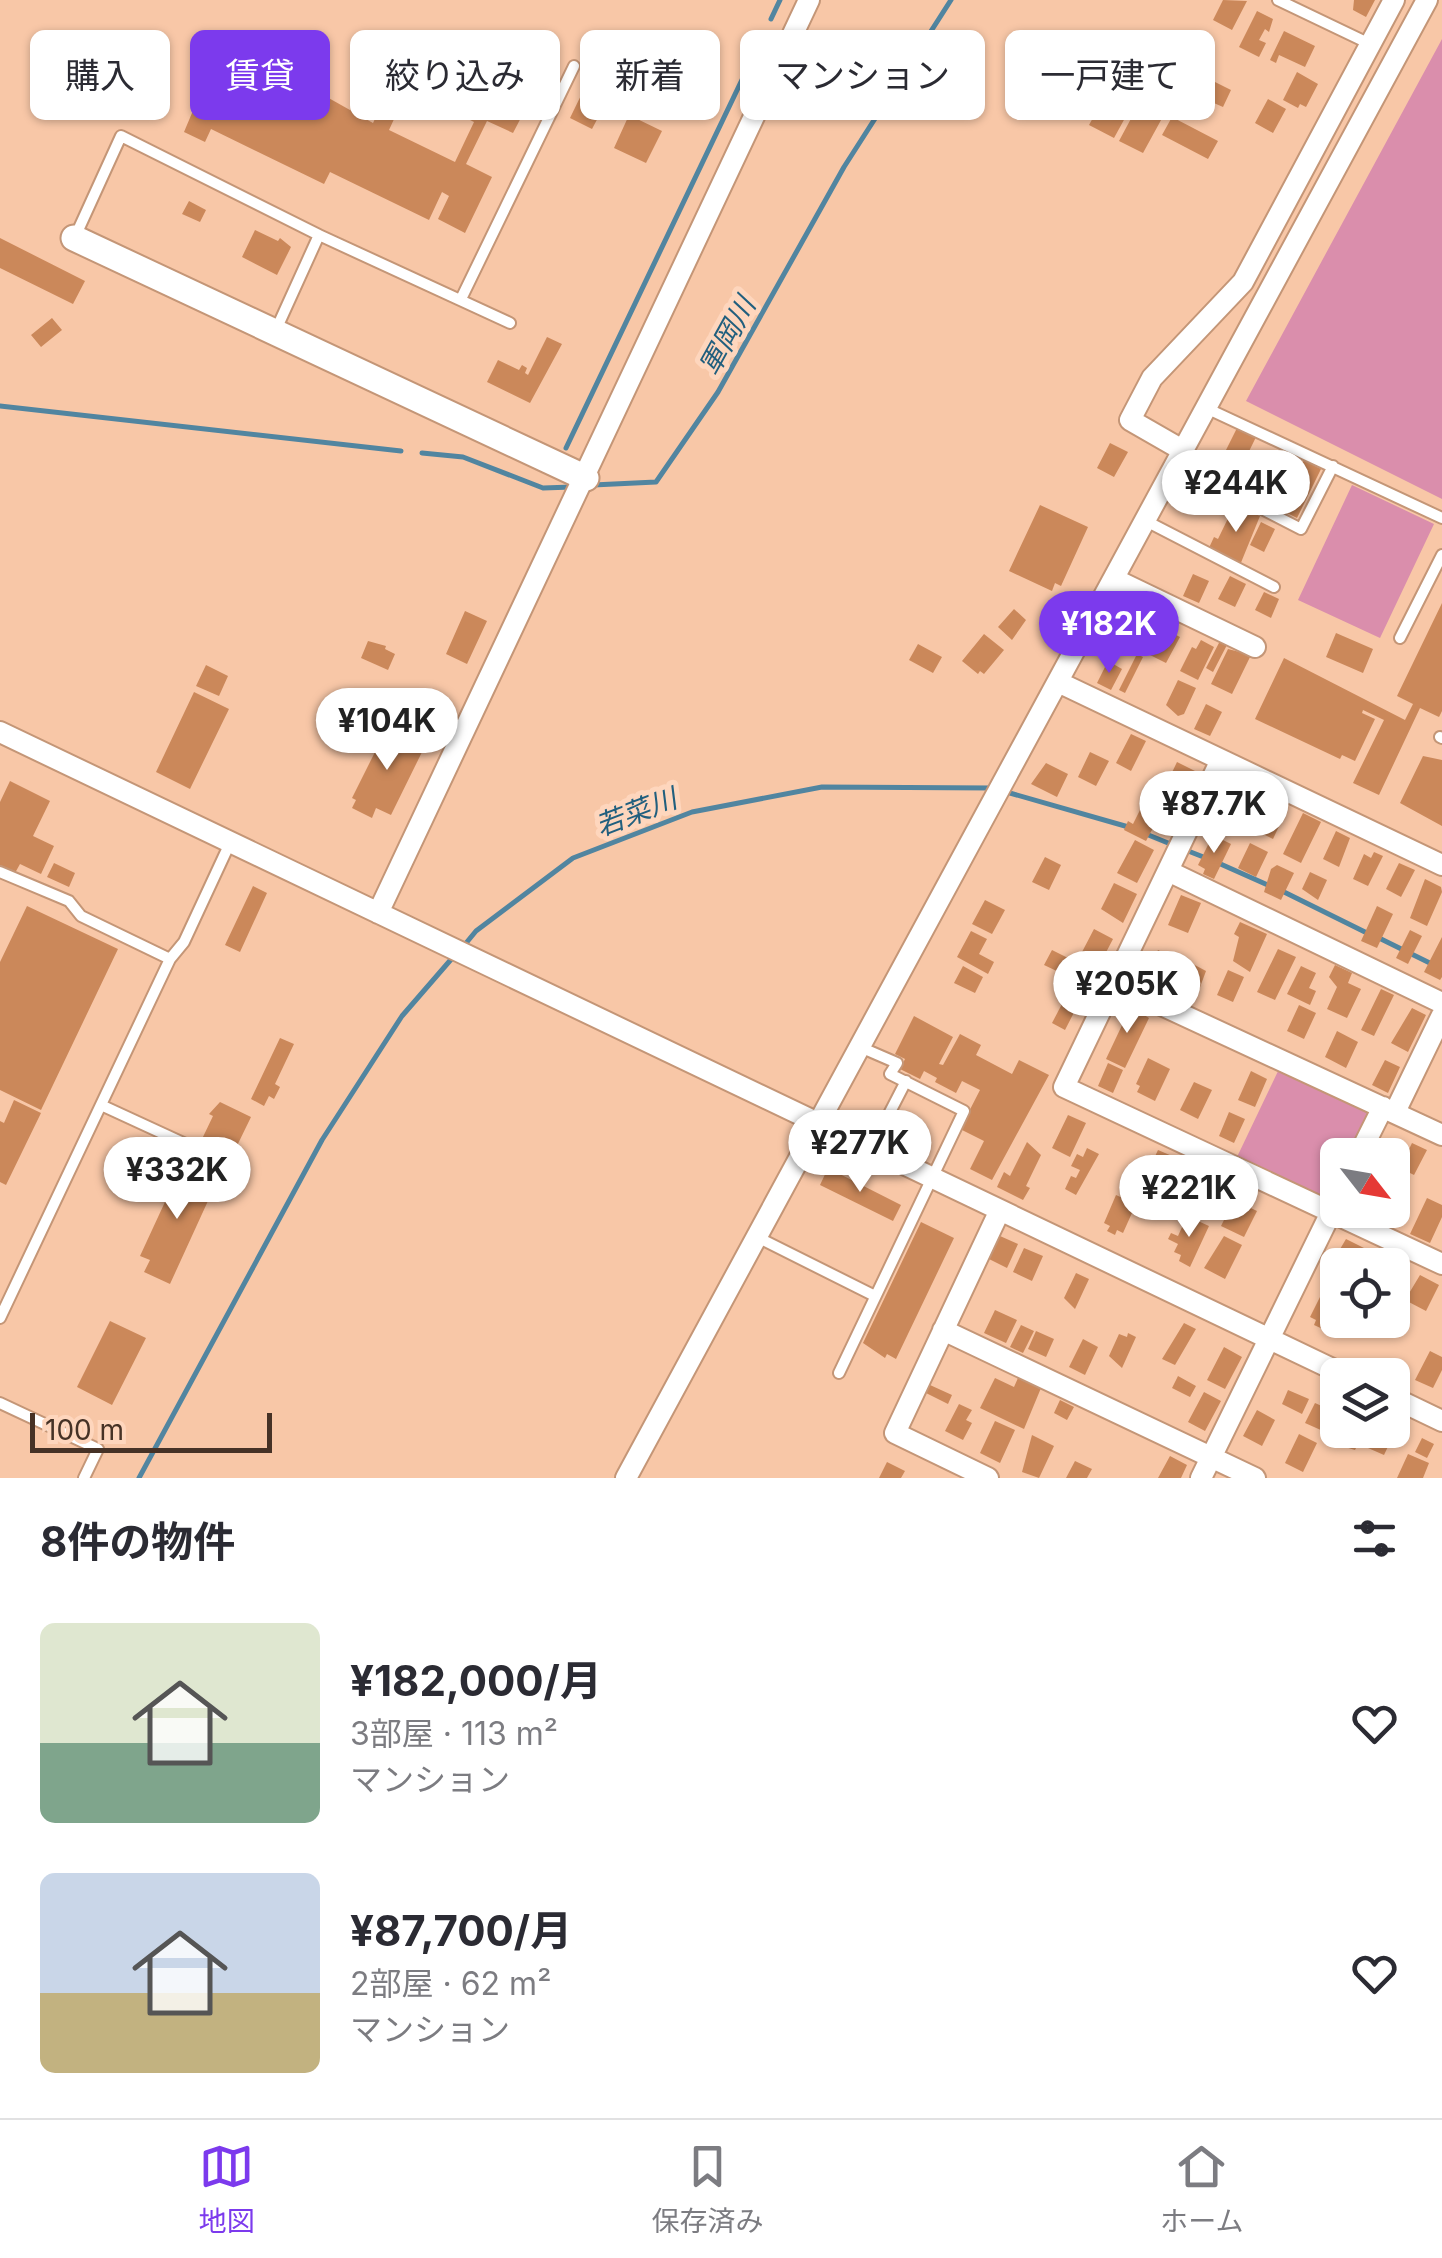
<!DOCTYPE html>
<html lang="ja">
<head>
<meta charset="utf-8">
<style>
	:root { --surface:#fff; --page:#f2f2f3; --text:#2b2b33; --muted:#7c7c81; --line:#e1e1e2; --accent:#7c3aed }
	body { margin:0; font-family:Inter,"Noto Sans JP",sans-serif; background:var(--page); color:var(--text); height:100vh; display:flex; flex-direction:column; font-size:38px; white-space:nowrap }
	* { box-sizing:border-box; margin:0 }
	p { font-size:32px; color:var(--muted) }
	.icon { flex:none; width:55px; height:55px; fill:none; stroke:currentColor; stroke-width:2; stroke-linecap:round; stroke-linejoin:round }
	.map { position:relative; height:1478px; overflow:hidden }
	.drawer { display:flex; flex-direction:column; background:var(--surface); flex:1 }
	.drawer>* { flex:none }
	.hud { position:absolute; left:30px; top:30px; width:1382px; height:90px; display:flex; gap:20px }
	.needle { width:65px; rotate:121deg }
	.tools { position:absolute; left:1320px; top:1138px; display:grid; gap:20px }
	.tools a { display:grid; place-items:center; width:90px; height:90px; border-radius:15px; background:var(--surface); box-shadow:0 2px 8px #0004; font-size:50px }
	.scale { position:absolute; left:30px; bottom:25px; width:242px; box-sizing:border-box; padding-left:10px; border:5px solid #463226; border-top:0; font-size:28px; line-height:35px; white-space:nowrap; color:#463226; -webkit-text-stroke:8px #fed6bd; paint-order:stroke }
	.price { position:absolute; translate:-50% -85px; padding:0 22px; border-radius:35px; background:#fff; color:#222; font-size:32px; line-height:65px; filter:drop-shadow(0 2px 5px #0008) }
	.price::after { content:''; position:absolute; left:50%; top:60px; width:30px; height:22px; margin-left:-15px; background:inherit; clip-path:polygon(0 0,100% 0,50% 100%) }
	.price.active { background:var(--accent); color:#fff }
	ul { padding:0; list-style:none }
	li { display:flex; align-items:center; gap:30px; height:250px; padding:0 40px }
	li span { display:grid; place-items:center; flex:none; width:280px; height:200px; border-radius:15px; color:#555 }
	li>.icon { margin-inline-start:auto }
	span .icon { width:120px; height:120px; fill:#fffc; stroke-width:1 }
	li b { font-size:42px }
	h2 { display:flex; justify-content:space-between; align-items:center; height:120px; padding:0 40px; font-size:42px }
	.pill { padding:0 35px; border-radius:15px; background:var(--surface); box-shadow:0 2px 8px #0004; font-size:35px; line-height:90px }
	.pill.active { background:var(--accent); color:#fff }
	.tab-bar { display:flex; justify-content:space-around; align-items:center; height:140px; border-top:2px solid var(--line); background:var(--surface); font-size:28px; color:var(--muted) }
	.tab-bar a { display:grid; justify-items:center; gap:5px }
	.tab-bar .active { color:var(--accent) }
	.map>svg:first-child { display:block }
	.green { fill:#da8eac }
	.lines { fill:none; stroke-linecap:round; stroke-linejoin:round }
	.stream { stroke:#5185a0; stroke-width:5 }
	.building { fill:#cb885a }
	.service-casing { stroke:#c49677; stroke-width:14 }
	.minor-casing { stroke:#c49677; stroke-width:24 }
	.tertiary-casing { stroke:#c49677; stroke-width:29 }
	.service { stroke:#fff; stroke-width:10 }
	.minor { stroke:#fff; stroke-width:20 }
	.tertiary { stroke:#fff; stroke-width:25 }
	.labels { text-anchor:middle; stroke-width:10; stroke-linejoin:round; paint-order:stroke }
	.water-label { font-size:28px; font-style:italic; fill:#215f7e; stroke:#fed6bd }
</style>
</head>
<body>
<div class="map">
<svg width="1442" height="1478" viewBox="0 0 1442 1478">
	<rect width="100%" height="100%" fill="#f8c7a7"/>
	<path class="green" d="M1442,39V499L1246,401Z
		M1352,485L1434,524L1380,638L1298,600Z
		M1280,1067L1370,1111L1349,1155H1338L1337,1180L1327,1201L1237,1157Z"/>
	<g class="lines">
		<path class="stream" d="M771,19L780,0
			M0,406L401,451
			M566,448L761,40
			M422,453L463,457L543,488L572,487
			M593,485L656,482L718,392L844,167L951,0
			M1003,791L1132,828
			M1146,834L1173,845
			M1183,849L1206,858
			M1216,862L1270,886
			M1280,890L1369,934
			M1379,938L1442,969
			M462,948L476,931L573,858L692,812L822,787L992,788
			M139,1478L322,1140L402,1016L454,956"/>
	</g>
	<path class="building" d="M1223,0L1247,1L1232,30L1213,20Z
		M1354,0H1375L1366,17L1353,10Z
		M1257,11L1273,19L1269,32L1265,29L1259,40L1266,43L1259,57L1239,47Z
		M1284,31L1315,46L1305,67L1279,55L1276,63L1270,60Z
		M225,51L300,87L302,83L373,123L384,100L395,105L391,115L395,117L389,130L455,162L474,122L470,120L472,115L445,102L457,77L525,110L513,133L487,121L466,164L492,177L465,233L438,219L449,196L442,192L429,220L330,172L324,184L211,129L205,142L184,132L208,75L212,77Z
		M1297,72L1318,84L1306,107L1300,104L1298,108L1283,100Z
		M588,81L603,89L593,109L601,112L592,129L570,118Z
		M1215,82L1231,90L1223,107L1207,100Z
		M1111,85L1136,98L1114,138L1089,125Z
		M1142,98L1166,111L1143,153L1119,141Z
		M1268,99L1286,109L1273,133L1255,123Z
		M629,115L662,131L646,163L614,148Z
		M1172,117L1218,141L1208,159L1162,135Z
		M189,201L206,210L200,222L182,214Z
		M255,230L278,241L280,238L291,247L277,275L242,257Z
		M0,238L85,281L73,304L0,268Z
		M52,318L62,330L41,347L31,335Z
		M547,337L562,344L530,403L487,382L498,360L519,370L522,365L527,368L525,373L528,375Z
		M1238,426L1257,435L1235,480L1216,470Z
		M1110,443L1128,452L1114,477L1097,468Z
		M1304,460L1321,469L1297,518L1279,509Z
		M1235,504L1260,516L1240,565L1208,550L1214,537L1218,539Z
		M1040,505L1088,527L1061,586L1055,583L1052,591L1009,571Z
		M1261,522L1275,529L1264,552L1250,545Z
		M1193,574L1209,581L1199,603L1183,596Z
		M1230,576L1246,584L1235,607L1218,599Z
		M1264,592L1279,599L1271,618L1255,610Z
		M1132,602L1147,610L1145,614L1152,618L1136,649L1114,637Z
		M1442,603V711L1439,717L1420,708L1379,795L1353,783L1384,720L1363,710L1362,713L1375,719L1355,761L1342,755L1340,759L1255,719L1284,658L1405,720L1413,704L1397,696Z
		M1014,609L1026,620L1012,640L998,627Z
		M465,611L487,621L467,664L446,654Z
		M1160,627L1180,637L1166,663L1146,653Z
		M1336,633L1373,649L1363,673L1326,657Z
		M984,634L1004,650L984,674L980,671L978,674L962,661Z
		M1221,639L1228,643L1213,672L1206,668Z
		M1201,640L1214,647L1198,680L1180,671L1192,647L1196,649Z
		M368,641L386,646L385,649L395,654L388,670L361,658Z
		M918,644L942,657L933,673L909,660Z
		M1228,649L1251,655L1232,694L1211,684Z
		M1137,654L1143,657L1125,693L1119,690Z
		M1108,661L1122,669L1111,690L1097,683Z
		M206,665L228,676L219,696L196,686Z
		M1178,680L1196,688L1184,714L1178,716L1166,705Z
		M194,692L229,709L190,789L156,772Z
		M1206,704L1222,712L1210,736L1194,729Z
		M389,724L411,735L408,742L423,750L391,815L376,808L372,818L352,808L356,800L352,798Z
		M1131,734L1146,741L1131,771L1116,763Z
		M1090,752L1109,761L1096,786L1078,777Z
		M1423,756L1442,760V826L1400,803Z
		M1177,762L1197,772L1185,797L1165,787Z
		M1046,763L1068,774L1057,797L1031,784Z
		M10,781L50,801L33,836L54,846L41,874L20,864L15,873L0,865V802Z
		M1269,799L1288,807L1273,839L1255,830Z
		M1141,808L1167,821L1163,828H1153L1146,841L1124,830L1128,821L1133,824Z
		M1303,813L1321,822L1301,863L1283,854Z
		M1336,831L1350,838L1339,867L1323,859Z
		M1213,835L1231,844L1214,879L1203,874L1205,869L1198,865Z
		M1135,840L1154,850L1137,883L1117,873Z
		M1250,843L1268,852L1256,877L1238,868Z
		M1374,852L1383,856L1368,886L1353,879L1364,854L1371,858Z
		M1045,857L1061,865L1049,890L1032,882Z
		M54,863L75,873L69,887L47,877Z
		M1399,863L1415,870L1401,897L1386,889Z
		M1277,865L1294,873L1281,900L1264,892L1271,869Z
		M1310,872L1327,880L1318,900L1302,889Z
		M1425,879L1441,887L1442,892L1427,926L1410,918Z
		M1114,883L1137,894L1123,923L1101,909Z
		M253,886L267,893L240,952L225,945Z
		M1181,895L1201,903L1188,933L1168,925Z
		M985,900L1005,910L992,934L972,924Z
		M27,906L118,949L41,1110L0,1090V962Z
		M1377,906L1393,914L1377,948L1361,941Z
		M1240,922L1267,934L1250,972L1233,961L1239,937L1234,934Z
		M1094,929L1113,939L1101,962L1082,952Z
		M1410,930L1422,936L1408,964L1396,958Z
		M971,931L987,939L979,954L994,962L988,974L957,957Z
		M1442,937V977L1440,980L1424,972Z
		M1278,949L1296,957L1275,1000L1257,992Z
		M1052,950L1070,959L1063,974L1044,965Z
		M1158,950L1178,960L1166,983L1152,976L1156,969L1150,966Z
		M1070,963L1101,979L1095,992L1064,976Z
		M1191,963L1206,971L1196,998L1178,990Z
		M1335,965L1352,973L1348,983L1361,989L1347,1018L1327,1009L1337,987L1329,977Z
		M963,966L983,977L975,993L954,983Z
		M1301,966L1316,973L1309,988L1316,991L1310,1005L1287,994Z
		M1228,970L1244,977L1233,1002L1217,995Z
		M1073,983L1086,989L1065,1030L1052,1023Z
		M1381,989L1394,995L1374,1036L1361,1030Z
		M1125,1003L1149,1018L1125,1068L1106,1059L1124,1021L1118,1018Z
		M1299,1005L1316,1013L1304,1039L1287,1031Z
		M1412,1008L1426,1015L1408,1052L1391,1043Z
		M914,1016L953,1037L939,1064L943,1065L960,1034L981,1045L976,1055L1012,1074L1019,1060L1049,1075L992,1180L970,1169L984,1141L960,1129L980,1090L962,1081L956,1093L935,1082L937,1078L924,1071L920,1079L900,1069L905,1059L895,1054Z
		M1337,1031L1358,1042L1346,1068L1325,1057Z
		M280,1038L294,1044L275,1084L280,1087L274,1099L269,1096L264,1106L251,1099Z
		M1148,1058L1170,1069L1155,1101L1137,1092L1140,1086L1136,1084Z
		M1385,1060L1400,1067L1388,1093L1372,1085Z
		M1108,1063L1123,1070L1113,1093L1098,1086Z
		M1251,1071L1267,1079L1255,1107L1238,1100Z
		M1194,1082L1212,1090L1198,1119L1180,1110Z
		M14,1100L41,1113L6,1185L0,1182V1121L4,1123Z
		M220,1102L251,1117L233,1154L202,1139L213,1116L209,1114Z
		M1229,1112L1245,1119L1234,1143L1219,1136Z
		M1068,1115L1086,1123L1070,1157L1052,1148Z
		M1027,1142L1041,1155L1026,1186L1030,1188L1023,1200L997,1187L1004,1172L1010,1176Z
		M1412,1143L1427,1150L1414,1175L1400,1168Z
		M1087,1148L1099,1154L1076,1195L1065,1189L1071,1176L1076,1178L1080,1170L1071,1166L1077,1154L1083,1157Z
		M1158,1150L1179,1159L1163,1194L1137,1182L1142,1171L1147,1173Z
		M183,1163L218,1179L170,1284L144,1272L150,1260L140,1256Z
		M828,1168L901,1205L893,1221L820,1185Z
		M1197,1172L1220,1182L1204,1217L1181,1206Z
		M1392,1182L1407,1189L1391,1221L1370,1210H1392Z
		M1116,1195L1136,1204L1123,1233L1117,1230L1115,1235L1107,1231L1110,1226L1104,1223Z
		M1427,1198L1442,1205V1217L1430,1243L1410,1234Z
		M1234,1200L1257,1211L1244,1237L1221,1226Z
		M1187,1216L1209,1226L1190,1267L1179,1261L1181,1255L1174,1252L1178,1244L1168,1239L1171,1233L1178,1236Z
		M921,1222L954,1238L896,1359L887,1354L885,1358L863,1343Z
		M1000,1236L1018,1244L1007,1268L989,1259Z
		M1224,1236L1242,1245L1225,1279L1204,1268Z
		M1346,1239L1366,1249L1358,1265H1338V1269L1330,1266Z
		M1024,1248L1043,1256L1032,1281L1013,1272Z
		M1076,1273L1089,1279L1075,1309L1064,1298Z
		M1420,1275L1439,1285L1426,1311L1405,1300Z
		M1323,1291L1338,1298V1315L1329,1332L1314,1325L1316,1320L1310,1317Z
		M995,1310L1017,1320L1006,1343L984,1333Z
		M110,1321L146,1338L112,1405L77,1387Z
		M1184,1323L1196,1329L1175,1365L1162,1359Z
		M1021,1325L1034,1331L1023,1353L1010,1347Z
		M1036,1331L1054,1339L1046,1357L1028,1349Z
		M1128,1333L1136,1337L1122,1368L1109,1356L1119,1334L1127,1337Z
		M1083,1339L1098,1347L1085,1375L1069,1367Z
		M1224,1347L1242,1357L1225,1389L1207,1380Z
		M1430,1351L1442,1357V1370L1433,1388L1415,1380Z
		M1178,1376L1196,1386L1190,1397L1172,1388Z
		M995,1378L1014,1387L1018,1378L1041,1388L1024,1429L980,1408Z
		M930,1385L952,1395L948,1404L926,1393Z
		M1288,1390L1309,1399L1302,1414L1282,1404Z
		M1204,1392L1221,1401L1205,1431L1188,1422Z
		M1060,1400L1074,1407L1067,1420L1054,1413Z
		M1315,1403L1333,1411L1323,1431L1305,1423Z
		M959,1404L972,1410L966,1420L972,1423L963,1440L945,1431Z
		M1257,1410L1275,1420L1262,1446L1243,1436Z
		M995,1421L1015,1430L1000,1463L980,1453Z
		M1341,1430H1365L1355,1450L1335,1444Z
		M1376,1430L1394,1434L1384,1455L1368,1448Z
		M1299,1434L1317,1443L1303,1472L1285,1463Z
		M1032,1435L1054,1446L1039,1478L1022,1472Z
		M1422,1438L1434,1444L1427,1458L1415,1452Z
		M1408,1454L1429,1463L1423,1478H1397Z
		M1170,1456L1187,1465L1181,1478H1158Z
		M1075,1461L1092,1469L1087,1478H1066Z
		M887,1462L905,1471L901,1478H879Z"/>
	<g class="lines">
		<g class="service-casing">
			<path id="service" d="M1278,0L1370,44
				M471,65L555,105
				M319,235L510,323
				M75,237L121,136L319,235L275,332
				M461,299L574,66
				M1206,408L1442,518
				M1176,465L1301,529L1333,466
				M1146,521L1274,587
				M1400,638L1442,555
				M1440,737L1442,738
				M0,872L69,901L81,916L170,959
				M101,1105L229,1164
				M871,1149L906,1081
				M757,1237L875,1296
				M0,1318L170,959L184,942L230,843
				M839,1373L964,1111L890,1074L897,1063L860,1047
				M0,1403L98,1449L84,1478"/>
		</g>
		<g class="minor-casing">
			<path id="minor" d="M1184,451L1130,420L1152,378L1243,282L1394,0
				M1114,579L1255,647
				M1058,682L1442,865
				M0,732L1345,1375
				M1221,760L1064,1087L1442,1264
				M1168,871L1442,1003
				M378,913L809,0
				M1114,983L1442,1135
				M1395,1112L1442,1015
				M1359,1155L1383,1107
				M943,1330L1255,1478
				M1392,1397L1442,1421
				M626,1478L1427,0
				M988,1478L895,1433L1000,1210
				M1201,1478L1338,1198"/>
		</g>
		<g class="tertiary-casing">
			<path id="tertiary" d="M74,238L586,478"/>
		</g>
		<use href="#service" class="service"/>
		<use href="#minor" class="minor"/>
		<use href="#tertiary" class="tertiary"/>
	</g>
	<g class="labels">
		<g class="water-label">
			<text transform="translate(727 336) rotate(-61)" y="10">軍岡川</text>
			<text transform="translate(636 812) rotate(-21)" y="10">若菜川</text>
		</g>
	</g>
</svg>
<div class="tools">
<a><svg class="needle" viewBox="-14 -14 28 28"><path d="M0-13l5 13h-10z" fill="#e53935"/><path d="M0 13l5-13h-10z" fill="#7c7c81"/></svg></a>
<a><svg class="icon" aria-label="locate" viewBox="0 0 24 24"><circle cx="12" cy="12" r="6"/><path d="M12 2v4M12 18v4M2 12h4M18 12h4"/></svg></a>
<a><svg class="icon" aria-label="layers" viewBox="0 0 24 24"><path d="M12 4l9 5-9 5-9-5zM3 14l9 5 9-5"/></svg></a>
</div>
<div class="scale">100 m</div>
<b class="price" style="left:1236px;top:535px">¥244K</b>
<b class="price active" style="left:1109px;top:676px">¥182K</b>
<b class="price" style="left:387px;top:773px">¥104K</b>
<b class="price" style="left:1214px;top:856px">¥87.7K</b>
<b class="price" style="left:1127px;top:1036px">¥205K</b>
<b class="price" style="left:860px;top:1195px">¥277K</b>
<b class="price" style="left:177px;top:1222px">¥332K</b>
<b class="price" style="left:1189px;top:1240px">¥221K</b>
<div class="hud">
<a class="pill">購入</a>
<a class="pill active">賃貸</a>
<a class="pill">絞り込み</a>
<a class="pill">新着</a>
<a class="pill">マンション</a>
<a class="pill">一戸建て</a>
</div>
</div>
<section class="drawer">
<h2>8件の物件<svg class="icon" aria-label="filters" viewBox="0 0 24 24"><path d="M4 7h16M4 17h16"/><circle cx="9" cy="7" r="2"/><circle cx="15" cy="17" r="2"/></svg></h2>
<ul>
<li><span style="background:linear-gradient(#dfe7d0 60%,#7fa58c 0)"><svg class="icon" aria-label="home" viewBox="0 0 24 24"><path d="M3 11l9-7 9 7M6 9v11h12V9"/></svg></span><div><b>¥182,000/月</b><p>3部屋 · 113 m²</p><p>マンション</p></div><svg class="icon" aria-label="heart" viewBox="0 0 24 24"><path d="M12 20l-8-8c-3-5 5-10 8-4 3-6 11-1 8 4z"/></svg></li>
<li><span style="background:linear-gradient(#c9d6e8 60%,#c2b280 0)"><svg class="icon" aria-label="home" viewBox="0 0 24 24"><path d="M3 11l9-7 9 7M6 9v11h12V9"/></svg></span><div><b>¥87,700/月</b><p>2部屋 · 62 m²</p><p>マンション</p></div><svg class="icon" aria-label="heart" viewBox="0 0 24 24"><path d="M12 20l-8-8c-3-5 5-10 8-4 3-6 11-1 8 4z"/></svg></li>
</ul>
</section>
<nav class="tab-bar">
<a class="active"><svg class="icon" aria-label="map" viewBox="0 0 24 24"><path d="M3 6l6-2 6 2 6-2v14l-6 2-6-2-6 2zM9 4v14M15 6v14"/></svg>地図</a>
<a><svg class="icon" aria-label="saved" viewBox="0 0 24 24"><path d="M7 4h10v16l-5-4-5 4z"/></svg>保存済み</a>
<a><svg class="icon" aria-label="home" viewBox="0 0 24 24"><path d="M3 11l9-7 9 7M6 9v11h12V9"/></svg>ホーム</a>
</nav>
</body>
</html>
